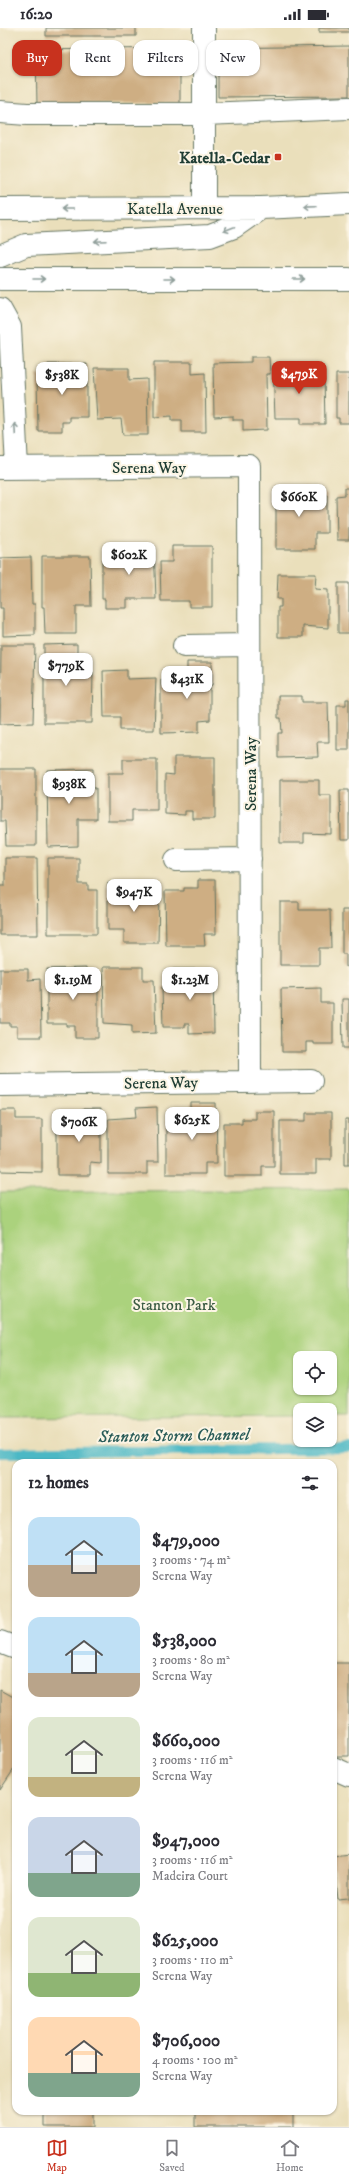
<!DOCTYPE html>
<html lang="en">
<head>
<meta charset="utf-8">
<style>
	:root { --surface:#fff; --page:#f7f7f7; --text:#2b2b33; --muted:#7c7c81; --line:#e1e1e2; --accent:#c8321e }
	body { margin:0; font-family:"IM FELL DW Pica",serif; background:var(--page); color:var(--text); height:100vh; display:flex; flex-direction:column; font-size:15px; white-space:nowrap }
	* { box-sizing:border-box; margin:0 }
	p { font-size:13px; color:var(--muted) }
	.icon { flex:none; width:22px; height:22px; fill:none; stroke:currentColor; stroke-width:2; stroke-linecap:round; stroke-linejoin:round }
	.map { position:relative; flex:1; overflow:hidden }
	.drawer { position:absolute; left:12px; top:1431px; width:325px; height:656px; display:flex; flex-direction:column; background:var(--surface); border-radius:12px; box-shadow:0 1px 3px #0004 }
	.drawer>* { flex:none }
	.top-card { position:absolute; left:12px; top:12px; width:325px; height:36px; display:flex; gap:8px }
	.fabs { position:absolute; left:293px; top:1323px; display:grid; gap:8px }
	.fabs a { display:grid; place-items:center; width:44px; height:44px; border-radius:8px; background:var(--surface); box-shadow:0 1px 3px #0004; font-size:20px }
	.price { position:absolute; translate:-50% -34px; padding:0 9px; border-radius:8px; background:#fff; color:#222; font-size:13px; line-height:26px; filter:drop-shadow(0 1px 2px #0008) }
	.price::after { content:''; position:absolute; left:50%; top:24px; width:12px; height:9px; margin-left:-6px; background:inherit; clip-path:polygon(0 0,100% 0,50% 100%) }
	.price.selected { background:var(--accent); color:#fff }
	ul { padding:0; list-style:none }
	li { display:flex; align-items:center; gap:12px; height:100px; padding:0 16px }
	li span { display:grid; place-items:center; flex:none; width:112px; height:80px; border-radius:12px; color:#555 }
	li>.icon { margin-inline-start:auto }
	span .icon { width:48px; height:48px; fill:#fffc; stroke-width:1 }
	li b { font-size:17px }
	h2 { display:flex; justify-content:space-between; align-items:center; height:48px; padding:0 16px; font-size:17px }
	.chip { padding:0 14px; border-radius:12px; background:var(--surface); box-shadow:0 1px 3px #0004; font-size:14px; line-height:36px }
	.chip.selected { background:var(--accent); color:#fff }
	.status { display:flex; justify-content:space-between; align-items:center; height:28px; padding:0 20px; background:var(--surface); direction:ltr }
	.status svg { height:11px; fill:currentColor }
	.menu { display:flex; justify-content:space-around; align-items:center; height:56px; border-top:1px solid var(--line); background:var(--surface); font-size:11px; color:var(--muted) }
	.menu a { display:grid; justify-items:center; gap:2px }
	.menu .selected { color:var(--accent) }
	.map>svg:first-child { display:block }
	.green { fill:#abd27d; stroke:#658858; fill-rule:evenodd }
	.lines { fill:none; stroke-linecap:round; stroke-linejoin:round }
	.stream { stroke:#4bb8c5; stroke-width:10 }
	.building { fill:#ceae83 }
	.minor-casing { stroke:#667663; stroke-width:24 }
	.major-casing { stroke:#667663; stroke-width:24 }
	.minor { stroke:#fff; stroke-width:22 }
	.major { stroke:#fff; stroke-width:22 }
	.oneway { stroke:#8f9e9a }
	.poi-dot { fill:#c8321e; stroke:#fcf5e5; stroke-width:1.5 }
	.labels { text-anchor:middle; stroke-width:4; stroke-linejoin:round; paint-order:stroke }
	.poi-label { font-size:16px; font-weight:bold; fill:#1f3d34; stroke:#fcf5e5; text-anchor:end }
	.street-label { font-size:16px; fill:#1f3d34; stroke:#fcf5e5 }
	.park-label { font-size:16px; fill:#3b5b43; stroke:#fcf5e5 }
	.water-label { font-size:17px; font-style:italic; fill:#2a5c58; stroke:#fcf5e5 }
</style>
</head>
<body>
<div class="status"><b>16:20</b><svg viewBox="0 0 49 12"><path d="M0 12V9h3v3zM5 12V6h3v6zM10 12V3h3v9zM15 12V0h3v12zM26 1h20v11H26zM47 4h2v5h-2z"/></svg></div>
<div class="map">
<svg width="349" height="2099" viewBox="0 0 349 2099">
	<rect width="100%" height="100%" fill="#fcf5e5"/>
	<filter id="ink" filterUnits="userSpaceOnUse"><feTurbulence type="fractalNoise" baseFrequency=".025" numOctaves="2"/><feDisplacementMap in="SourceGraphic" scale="8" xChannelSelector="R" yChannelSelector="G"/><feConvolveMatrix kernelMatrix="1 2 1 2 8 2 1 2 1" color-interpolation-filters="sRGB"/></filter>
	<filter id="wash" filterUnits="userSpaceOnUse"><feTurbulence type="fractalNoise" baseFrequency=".012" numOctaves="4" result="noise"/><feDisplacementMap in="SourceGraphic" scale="16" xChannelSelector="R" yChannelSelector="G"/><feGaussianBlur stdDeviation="0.9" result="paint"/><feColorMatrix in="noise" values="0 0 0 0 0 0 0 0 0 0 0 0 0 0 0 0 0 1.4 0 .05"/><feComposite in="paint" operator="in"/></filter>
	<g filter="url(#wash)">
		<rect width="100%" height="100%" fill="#eadfbb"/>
		<path class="green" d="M349,1161V1388H330V1382H300V1388L0,1390V1164ZM300,1330H330V1360H300Z"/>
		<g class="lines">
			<path class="stream" d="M0,1425L349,1420"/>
		</g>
		<g id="blocks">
			<path class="building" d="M46,0H136V8H46Z
				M319,0H349V4H319Z
				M349,18V68L218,69V20Z
				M180,20V75L37,76L36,22Z
				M251,329H269L270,346H266L267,402L243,403V392H233V388L214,389L213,335L251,334Z
				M154,334H192V346L205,345L206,404H182V392H172V388L154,389Z
				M48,336H87V389H69V394H62V403H38L37,347H48Z
				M273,337H307L308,350H324L325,396H301V390H275Z
				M94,340H129V352L147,351L148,407H123L121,391L97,392Z
				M336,346H349V395H339V390H336Z
				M276,460H307V466H327V505H315V521H276Z
				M345,460H349V512H337L336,468L345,467Z
				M117,518H154L156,571H127V580H105V571H102V532H117Z
				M172,518H212V579H189V573H161L160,534H172Z
				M42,528H90L91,578H76V606H45L44,579H42Z
				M31,529L32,576H35V607L3,608V580H0V530Z
				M278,546H316L315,561L328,562V600L303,598V609H278V579H281V571H277Z
				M338,555H349V605H338Z
				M77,616V644H93L92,695H44V617Z
				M1,617H35L33,695L0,696Z
				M187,634H212V657H210V692L199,693V704L161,705V652L179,651V649L187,648Z
				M127,642V651L156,650L154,702H120V689H104L103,643Z
				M278,668H302V674H328L329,714H317L318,729L278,730V705H282L281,690H278Z
				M346,671H349V722H337V677H346Z
				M174,729H215V791H192V783H185V787L165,786V746L174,747Z
				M123,731H157V782H132V793H108V745H123Z
				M0,741H36V818H6L5,793H0Z
				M93,741V760H96V791H78V818L48,819L47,742Z
				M280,752H319V767H331V806L304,805V815H280Z
				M340,762H349V812H341Z
				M5,830H37L38,907H0V857H5Z
				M48,830H79V856H88V862H97V906H48Z
				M198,852H215L216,906H204L205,918H166L165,863H184V860H198Z
				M108,855H131V863H159L158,915H124V902H108Z
				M280,874H299V882H330L331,920H319V937H280Z
				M342,882H349V939H346V926H342Z
				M103,939H143V952H154L156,1005L132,1006V997L104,995Z
				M86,940V952H98V1010H75V998H67V996H47V941Z
				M0,941H28V952L40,951L41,1009H17V998H10V995H0Z
				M173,941H213L214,1005L189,1006V996H184V999H163L162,959H173Z
				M321,960V975H333V1016H313V1014H306V1024H282L281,961Z
				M342,971H349V1020H343Z
				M191,1075H216L217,1135H205V1146H166V1092H185V1089H191Z
				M157,1079L158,1134H147V1146H108V1091L137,1089L136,1080Z
				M83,1081H101V1135L90,1134V1147H57V1093H70V1089H83Z
				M0,1082H16V1091H42V1144L0,1143Z
				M255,1083H274V1138H262V1148H224V1095H242V1091H255Z
				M306,1085H331V1131H316V1146H280V1093H306Z
				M345,1092H349V1136H345Z
				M333,1635H349V1728H333Z
				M0,1662L16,1671V1738L0,1762Z
				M349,1826V1870L338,1871L333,1828Z
				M45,2083H93V2099H45Z
				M195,2083H293V2099H195Z"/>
		</g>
	</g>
	<g filter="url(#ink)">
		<use href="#blocks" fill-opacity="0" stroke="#667663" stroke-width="1"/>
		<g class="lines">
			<g class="minor-casing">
				<path id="minor" d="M204,0V180
					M0,84L27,86H204L349,80
					M0,281L10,299L17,440
					M0,440L249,438L250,1053
					M184,618L249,617
					M176,832L250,831
					M0,1057L311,1053
					M0,1614L16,1620
					M333,1740L349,1747"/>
			</g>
			<g class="major-casing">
				<path id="major" d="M0,181L261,180L349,176
					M0,228L26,217L210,208L234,199L261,180
					M0,251H349"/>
			</g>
			<use href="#minor" class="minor"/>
			<use href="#major" class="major"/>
		</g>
		<defs><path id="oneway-shaft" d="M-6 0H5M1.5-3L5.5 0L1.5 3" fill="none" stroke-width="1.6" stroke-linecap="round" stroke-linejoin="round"/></defs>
		<g class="oneway">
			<use href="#oneway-shaft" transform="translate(310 178) rotate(178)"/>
			<use href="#oneway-shaft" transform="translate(67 181) rotate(180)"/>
			<use href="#oneway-shaft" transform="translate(229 201) rotate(159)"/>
			<use href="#oneway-shaft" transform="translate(100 213) rotate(177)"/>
			<use href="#oneway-shaft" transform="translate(39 251)"/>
			<use href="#oneway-shaft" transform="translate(169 251)"/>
			<use href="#oneway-shaft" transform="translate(299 251)"/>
			<use href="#oneway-shaft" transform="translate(15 401) rotate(-93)"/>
		</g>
	</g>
	<rect class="poi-dot" x="274" y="125" width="8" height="8" rx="2"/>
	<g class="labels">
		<g class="poi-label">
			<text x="270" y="135">Katella-Cedar</text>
		</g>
		<g class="street-label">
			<text x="175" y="186">Katella Avenue</text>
			<text x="149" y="445">Serena Way</text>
			<text transform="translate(250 746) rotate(-90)" y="6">Serena Way</text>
			<text transform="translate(161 1054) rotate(-1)" y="6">Serena Way</text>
		</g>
		<g class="park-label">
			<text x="174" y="1282">Stanton Park</text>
		</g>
		<g class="water-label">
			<text transform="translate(174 1407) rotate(-1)" y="6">Stanton Storm Channel</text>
		</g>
	</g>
</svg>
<div class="fabs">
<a><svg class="icon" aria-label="locate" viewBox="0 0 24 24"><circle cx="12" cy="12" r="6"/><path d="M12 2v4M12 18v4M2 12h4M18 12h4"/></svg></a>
<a><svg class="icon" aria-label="layers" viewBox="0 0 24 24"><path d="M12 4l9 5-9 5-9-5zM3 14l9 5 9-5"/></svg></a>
</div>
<b class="price selected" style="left:299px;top:367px">$479K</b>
<b class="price" style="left:62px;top:368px">$538K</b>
<b class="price" style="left:299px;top:490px">$660K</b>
<b class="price" style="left:129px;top:548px">$602K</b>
<b class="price" style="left:66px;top:659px">$779K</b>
<b class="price" style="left:187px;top:672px">$431K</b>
<b class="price" style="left:69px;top:777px">$938K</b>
<b class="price" style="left:134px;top:885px">$947K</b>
<b class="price" style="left:73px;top:973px">$1.19M</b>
<b class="price" style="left:190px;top:973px">$1.23M</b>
<b class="price" style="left:192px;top:1113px">$625K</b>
<b class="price" style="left:79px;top:1115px">$706K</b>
<div class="top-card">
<a class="chip selected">Buy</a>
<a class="chip">Rent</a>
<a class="chip">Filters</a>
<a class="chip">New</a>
</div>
<section class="drawer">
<h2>12 homes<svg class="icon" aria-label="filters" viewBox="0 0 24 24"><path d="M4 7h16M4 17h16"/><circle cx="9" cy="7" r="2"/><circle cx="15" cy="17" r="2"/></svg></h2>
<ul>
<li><span style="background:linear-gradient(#bfe0f5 60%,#b9a48a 0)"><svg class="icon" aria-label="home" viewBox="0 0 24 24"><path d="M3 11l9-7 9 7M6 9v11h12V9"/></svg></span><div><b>$479,000</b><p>3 rooms · 74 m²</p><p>Serena Way</p></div></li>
<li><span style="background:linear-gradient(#bfe0f5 70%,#b9a48a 0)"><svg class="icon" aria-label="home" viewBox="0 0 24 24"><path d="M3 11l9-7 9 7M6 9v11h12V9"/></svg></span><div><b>$538,000</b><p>3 rooms · 80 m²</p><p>Serena Way</p></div></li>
<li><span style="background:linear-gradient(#dfe7d0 75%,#c2b280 0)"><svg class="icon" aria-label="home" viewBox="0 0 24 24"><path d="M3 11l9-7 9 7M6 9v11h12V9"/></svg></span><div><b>$660,000</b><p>3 rooms · 116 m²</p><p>Serena Way</p></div></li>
<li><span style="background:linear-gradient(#c9d6e8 70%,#7fa58c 0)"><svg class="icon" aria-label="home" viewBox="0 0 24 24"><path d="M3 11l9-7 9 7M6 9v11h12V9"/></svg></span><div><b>$947,000</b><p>3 rooms · 116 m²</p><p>Madeira Court</p></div></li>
<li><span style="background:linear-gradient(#dfe7d0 70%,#8fb573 0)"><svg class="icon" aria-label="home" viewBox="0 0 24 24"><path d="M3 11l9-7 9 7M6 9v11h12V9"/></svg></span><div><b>$625,000</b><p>3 rooms · 110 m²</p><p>Serena Way</p></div></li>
<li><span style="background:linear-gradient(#ffd9b3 70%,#7fa58c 0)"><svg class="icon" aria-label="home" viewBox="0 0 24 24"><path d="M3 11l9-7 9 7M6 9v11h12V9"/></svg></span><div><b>$706,000</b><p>4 rooms · 100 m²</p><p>Serena Way</p></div></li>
</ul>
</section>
</div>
<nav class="menu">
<a class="selected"><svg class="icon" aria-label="map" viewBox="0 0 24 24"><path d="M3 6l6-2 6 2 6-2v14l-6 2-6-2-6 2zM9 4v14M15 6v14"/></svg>Map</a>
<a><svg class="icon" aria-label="saved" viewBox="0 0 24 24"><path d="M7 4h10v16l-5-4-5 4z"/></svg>Saved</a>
<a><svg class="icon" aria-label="home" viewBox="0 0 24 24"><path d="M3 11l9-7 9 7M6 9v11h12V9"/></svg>Home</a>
</nav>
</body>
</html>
